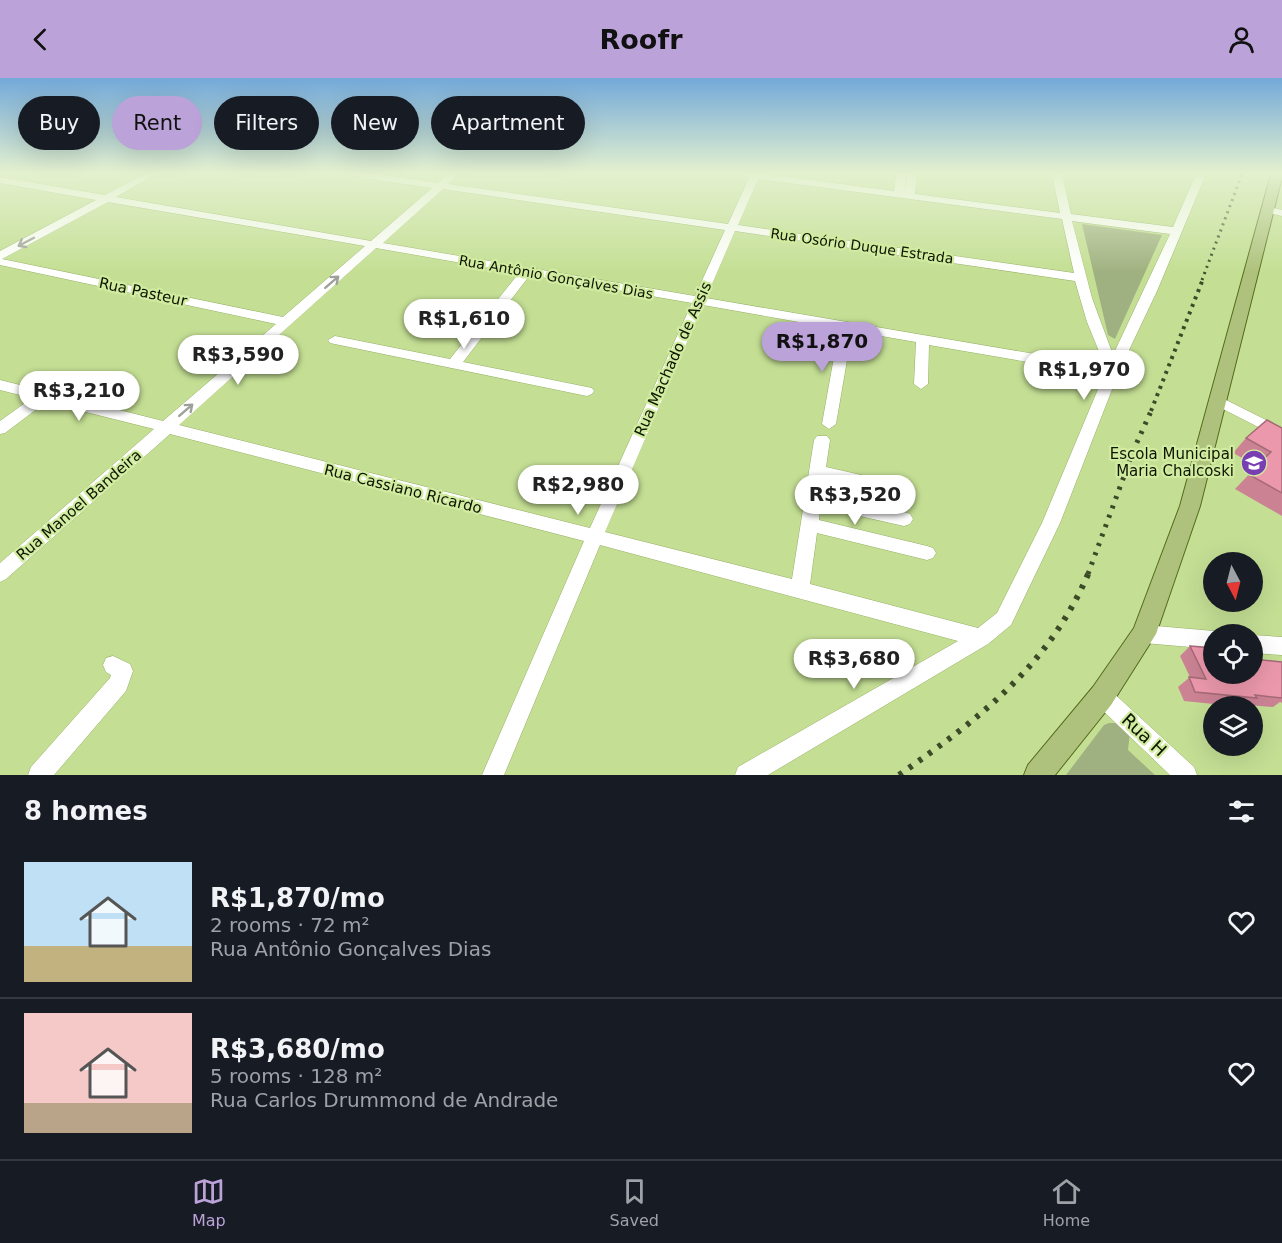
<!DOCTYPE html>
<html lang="en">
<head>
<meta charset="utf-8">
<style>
	:root { --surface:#171b24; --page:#242831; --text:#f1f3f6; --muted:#9ea1a6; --line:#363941; --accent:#bba2d8 }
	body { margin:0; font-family:"DejaVu Sans",sans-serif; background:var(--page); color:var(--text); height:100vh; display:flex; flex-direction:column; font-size:22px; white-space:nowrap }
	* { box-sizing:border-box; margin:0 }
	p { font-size:20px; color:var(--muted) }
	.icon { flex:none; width:33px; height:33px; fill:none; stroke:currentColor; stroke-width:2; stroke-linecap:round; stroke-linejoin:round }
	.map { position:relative; height:697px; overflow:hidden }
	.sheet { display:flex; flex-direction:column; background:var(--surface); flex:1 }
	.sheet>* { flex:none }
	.guide { position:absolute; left:18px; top:18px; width:600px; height:54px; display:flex; gap:12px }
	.needle { width:39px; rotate:173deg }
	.tools { position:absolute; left:1203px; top:474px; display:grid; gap:12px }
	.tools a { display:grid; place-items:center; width:60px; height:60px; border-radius:50%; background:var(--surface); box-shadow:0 6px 24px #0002; font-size:30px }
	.price { position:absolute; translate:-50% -51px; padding:0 14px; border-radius:21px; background:#fff; color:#222; font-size:20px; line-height:39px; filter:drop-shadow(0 2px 3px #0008) }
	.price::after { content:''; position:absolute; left:50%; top:36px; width:18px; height:14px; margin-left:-9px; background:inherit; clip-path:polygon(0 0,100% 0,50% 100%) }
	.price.active { background:var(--accent); color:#111 }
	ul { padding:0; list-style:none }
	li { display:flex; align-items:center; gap:18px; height:150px; padding:0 24px }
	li+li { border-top:2px solid var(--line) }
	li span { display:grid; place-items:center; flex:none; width:168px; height:120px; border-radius:0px; color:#555 }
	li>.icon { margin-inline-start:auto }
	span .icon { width:72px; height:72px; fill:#fffc; stroke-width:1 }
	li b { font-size:26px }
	h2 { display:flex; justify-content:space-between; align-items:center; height:72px; padding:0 24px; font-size:26px }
	.pill { padding:0 21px; border-radius:27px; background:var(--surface); box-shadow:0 6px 24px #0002; font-size:21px; line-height:54px }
	.pill.active { background:var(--accent); color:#111 }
	header { display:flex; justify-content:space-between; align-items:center; height:78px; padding:0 24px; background:var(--accent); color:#111; font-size:27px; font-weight:700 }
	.dock { display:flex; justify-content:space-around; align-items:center; height:84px; border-top:2px solid var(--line); background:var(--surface); font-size:16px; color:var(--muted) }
	.dock a { display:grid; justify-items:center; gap:3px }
	.dock .active { color:var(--accent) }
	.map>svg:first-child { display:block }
	.green { fill:#a0b181 }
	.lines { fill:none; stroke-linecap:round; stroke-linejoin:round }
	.minor-casing { stroke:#97b067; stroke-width:1 }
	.major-casing { stroke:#536b19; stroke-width:2 }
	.minor { fill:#fff; fill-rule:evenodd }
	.major { fill:#afc27d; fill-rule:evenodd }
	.rail-far3 { stroke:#3d4a27; stroke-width:3; stroke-dasharray:2 4.5; stroke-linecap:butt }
	.rail-far2 { stroke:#3d4a27; stroke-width:4; stroke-dasharray:3 5; stroke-linecap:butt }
	.rail-far1 { stroke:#3d4a27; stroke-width:5; stroke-dasharray:3 7; stroke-linecap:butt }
	.rail { stroke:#3d4a27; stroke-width:6; stroke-dasharray:4 8; stroke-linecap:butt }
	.wall { fill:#cb8394 }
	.building { fill:#ec98ac; stroke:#a56a78; stroke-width:1.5 }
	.oneway { stroke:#9ea199 }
	.labels { text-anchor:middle; stroke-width:4.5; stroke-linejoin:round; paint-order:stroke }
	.far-street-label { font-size:14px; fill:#0d1500; stroke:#d1eca0 }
	.street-label { font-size:15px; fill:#0d1500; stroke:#d1eca0 }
	.poi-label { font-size:15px; fill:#0d1500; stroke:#d1eca0; text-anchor:end }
	.near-street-label { font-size:18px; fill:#0d1500; stroke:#d1eca0 }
</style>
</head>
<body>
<header><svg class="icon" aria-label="back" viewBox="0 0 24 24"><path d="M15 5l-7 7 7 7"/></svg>Roofr<svg class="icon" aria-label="person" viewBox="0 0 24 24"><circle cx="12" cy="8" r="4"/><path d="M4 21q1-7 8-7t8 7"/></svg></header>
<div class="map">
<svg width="1282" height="697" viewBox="0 0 1282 697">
	<rect width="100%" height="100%" fill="#c4df94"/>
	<path class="green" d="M1082,146L1162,157L1115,261L1108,257Z
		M1109,645H1117L1130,654L1128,672L1155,697H1066L1104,647Z"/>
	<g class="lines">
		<g class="minor-casing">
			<path id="minor" d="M144,96H156L116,119L371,163L432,110L357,99L352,96H378L438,105L448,96H459L448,106L728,146L749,100L737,96H765L894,113L896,96H906L905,115L907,96H917L915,116L1060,135L1052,96H1062L1071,136L1173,149L1196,96H1206L1157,213L1120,291L1060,445L1011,547L988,566L768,697H735L738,689L958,563L600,467L504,697H482L584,463L170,356L6,501L0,504V485L154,351L46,324L5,355L0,356V343L32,320L0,312V302L163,343L276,246L0,187V173L96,122L0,105V99L105,117ZM758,101L1062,141L1074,195L738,147ZM443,111L725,152L695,218L383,165ZM108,124L365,168L283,239L2,181ZM1072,143L1170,156L1113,277L1092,220ZM735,153L1075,203L1087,244L1105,288L706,220ZM376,170L519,195L450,281L335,258L328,262L330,265L587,318L592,316L594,313L592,310L463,284L530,197L692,225L590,450L179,347ZM703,227L839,251L822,346L829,351L836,346L852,253L916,264L914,306L921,311L928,306L929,267L1104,297L1042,445L997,535L978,550L810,506L817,455L927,482L933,480L936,475L933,470L927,468L819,442L820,429L904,448L910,446L913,441L910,436L904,434L822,417L824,400L905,419L911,417L913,413L911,409L905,407L826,389L830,362L827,358H817L814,362L792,501L605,454Z
				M1269,129L1282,132V138L1265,134V130Z
				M1216,317L1282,350V361L1211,325L1209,322Z
				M1144,547L1214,553L1221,556H1214V571L1144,565L1137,562L1134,556L1137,550Z
				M1252,557L1282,559V577L1252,575Z
				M113,578L130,586L133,593L126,613L54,697H28L31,689L110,600L111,597L106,594L103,587L106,580Z
				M1102,608L1109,611L1194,689L1197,697H1170L1095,625L1092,618L1095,611Z"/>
		</g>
		<g class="major-casing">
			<path id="major" d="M1271,96H1282V99L1200,428L1156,556L1111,627L1055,697H1024L1028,687L1093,609L1134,550L1180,428Z"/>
		</g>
		<use href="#minor" class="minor"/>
		<use href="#major" class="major"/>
		<path class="rail-far3" d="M1202,202L1242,96"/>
		<path class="rail-far2" d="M1151,333L1203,201"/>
		<path class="rail-far1" d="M1088,496L1134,371L1152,331"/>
		<path class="rail" d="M899,697C980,640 1049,588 1089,494"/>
	</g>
	<path class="wall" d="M1282,350V438L1235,411L1257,388L1233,375L1246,360Z
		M1190,568L1214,596L1282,584V625L1280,624L1273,629L1248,627L1246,628H1234L1184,623L1178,609L1190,599L1180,578Z"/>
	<path class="building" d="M1267,342L1282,350V415L1248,396L1271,374L1246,360Z
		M1190,568L1214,570V596H1252V581L1282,584V620L1255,617L1257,620L1195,614L1189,599L1206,601Z"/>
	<defs><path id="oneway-shaft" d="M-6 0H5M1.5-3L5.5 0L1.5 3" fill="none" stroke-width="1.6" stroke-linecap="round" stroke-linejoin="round" transform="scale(1.5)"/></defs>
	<g class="oneway">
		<use href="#oneway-shaft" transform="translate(26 164) rotate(152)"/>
		<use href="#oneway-shaft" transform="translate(332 204) rotate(-41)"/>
		<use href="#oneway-shaft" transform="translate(186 332) rotate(-41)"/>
	</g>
	<linearGradient id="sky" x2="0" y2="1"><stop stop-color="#73a9d9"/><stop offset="0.49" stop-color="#e4f1cf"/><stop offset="1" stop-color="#e4f1cf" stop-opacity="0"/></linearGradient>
	<rect width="1282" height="194" fill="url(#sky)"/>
	<defs>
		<g id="school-disc" transform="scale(1.35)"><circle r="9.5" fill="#7a3eb3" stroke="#d1eca0"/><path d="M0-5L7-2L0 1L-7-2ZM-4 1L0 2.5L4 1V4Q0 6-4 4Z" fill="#fff"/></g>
	</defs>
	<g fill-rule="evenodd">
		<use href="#school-disc" x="1254" y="385"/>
	</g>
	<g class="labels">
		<g class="far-street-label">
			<text transform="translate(862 168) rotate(8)" y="5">Rua Osório Duque Estrada</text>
			<text transform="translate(556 199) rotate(10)" y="5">Rua Antônio Gonçalves Dias</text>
		</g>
		<g class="street-label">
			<text transform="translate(143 214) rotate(12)" y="5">Rua Pasteur</text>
			<text transform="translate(673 281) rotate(-66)" y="5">Rua Machado de Assis</text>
			<text transform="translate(403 411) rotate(14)" y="5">Rua Cassiano Ricardo</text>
			<text transform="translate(79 427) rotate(-41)" y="5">Rua Manoel Bandeira</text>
		</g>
		<g class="poi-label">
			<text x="1234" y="381">Escola Municipal<tspan x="1234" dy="17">Maria Chalcoski</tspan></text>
		</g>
		<g class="near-street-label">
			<text transform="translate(1144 657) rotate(43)" y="6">Rua H</text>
		</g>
	</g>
</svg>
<div class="tools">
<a><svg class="needle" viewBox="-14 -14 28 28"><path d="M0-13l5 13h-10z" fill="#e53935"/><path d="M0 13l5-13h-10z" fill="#9ea1a6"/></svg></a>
<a><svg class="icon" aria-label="locate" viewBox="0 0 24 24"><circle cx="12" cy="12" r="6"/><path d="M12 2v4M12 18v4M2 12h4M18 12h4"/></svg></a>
<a><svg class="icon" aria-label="layers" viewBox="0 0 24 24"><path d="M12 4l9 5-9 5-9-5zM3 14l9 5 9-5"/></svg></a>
</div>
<b class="price" style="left:464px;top:272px">R$1,610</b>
<b class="price active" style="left:822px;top:295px">R$1,870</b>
<b class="price" style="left:238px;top:308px">R$3,590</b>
<b class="price" style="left:1084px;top:323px">R$1,970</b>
<b class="price" style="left:79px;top:344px">R$3,210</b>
<b class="price" style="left:578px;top:438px">R$2,980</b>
<b class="price" style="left:855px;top:448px">R$3,520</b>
<b class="price" style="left:854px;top:612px">R$3,680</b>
<div class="guide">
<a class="pill">Buy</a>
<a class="pill active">Rent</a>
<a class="pill">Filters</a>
<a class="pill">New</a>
<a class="pill">Apartment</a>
</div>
</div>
<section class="sheet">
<h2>8 homes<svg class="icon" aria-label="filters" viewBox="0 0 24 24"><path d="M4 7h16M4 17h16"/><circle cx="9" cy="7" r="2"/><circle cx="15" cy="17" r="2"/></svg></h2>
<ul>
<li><span style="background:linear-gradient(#bfe0f5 70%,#c2b280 0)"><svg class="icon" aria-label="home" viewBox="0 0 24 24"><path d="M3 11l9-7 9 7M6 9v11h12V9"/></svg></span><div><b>R$1,870/mo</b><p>2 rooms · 72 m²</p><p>Rua Antônio Gonçalves Dias</p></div><svg class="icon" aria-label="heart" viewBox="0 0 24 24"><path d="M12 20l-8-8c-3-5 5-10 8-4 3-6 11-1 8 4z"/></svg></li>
<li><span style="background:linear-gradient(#f6c9c9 75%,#b9a48a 0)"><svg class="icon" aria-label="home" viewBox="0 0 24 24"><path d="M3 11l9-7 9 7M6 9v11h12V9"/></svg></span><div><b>R$3,680/mo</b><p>5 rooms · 128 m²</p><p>Rua Carlos Drummond de Andrade</p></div><svg class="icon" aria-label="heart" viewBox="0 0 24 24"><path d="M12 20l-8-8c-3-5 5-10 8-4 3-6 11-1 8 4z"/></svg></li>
</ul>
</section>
<nav class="dock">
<a class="active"><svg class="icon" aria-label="map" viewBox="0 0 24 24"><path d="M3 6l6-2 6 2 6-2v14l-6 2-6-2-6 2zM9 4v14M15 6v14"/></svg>Map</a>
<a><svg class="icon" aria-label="saved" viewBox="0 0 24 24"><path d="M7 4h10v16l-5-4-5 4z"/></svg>Saved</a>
<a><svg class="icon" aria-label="home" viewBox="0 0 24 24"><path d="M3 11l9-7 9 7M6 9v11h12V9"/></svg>Home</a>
</nav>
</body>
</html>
